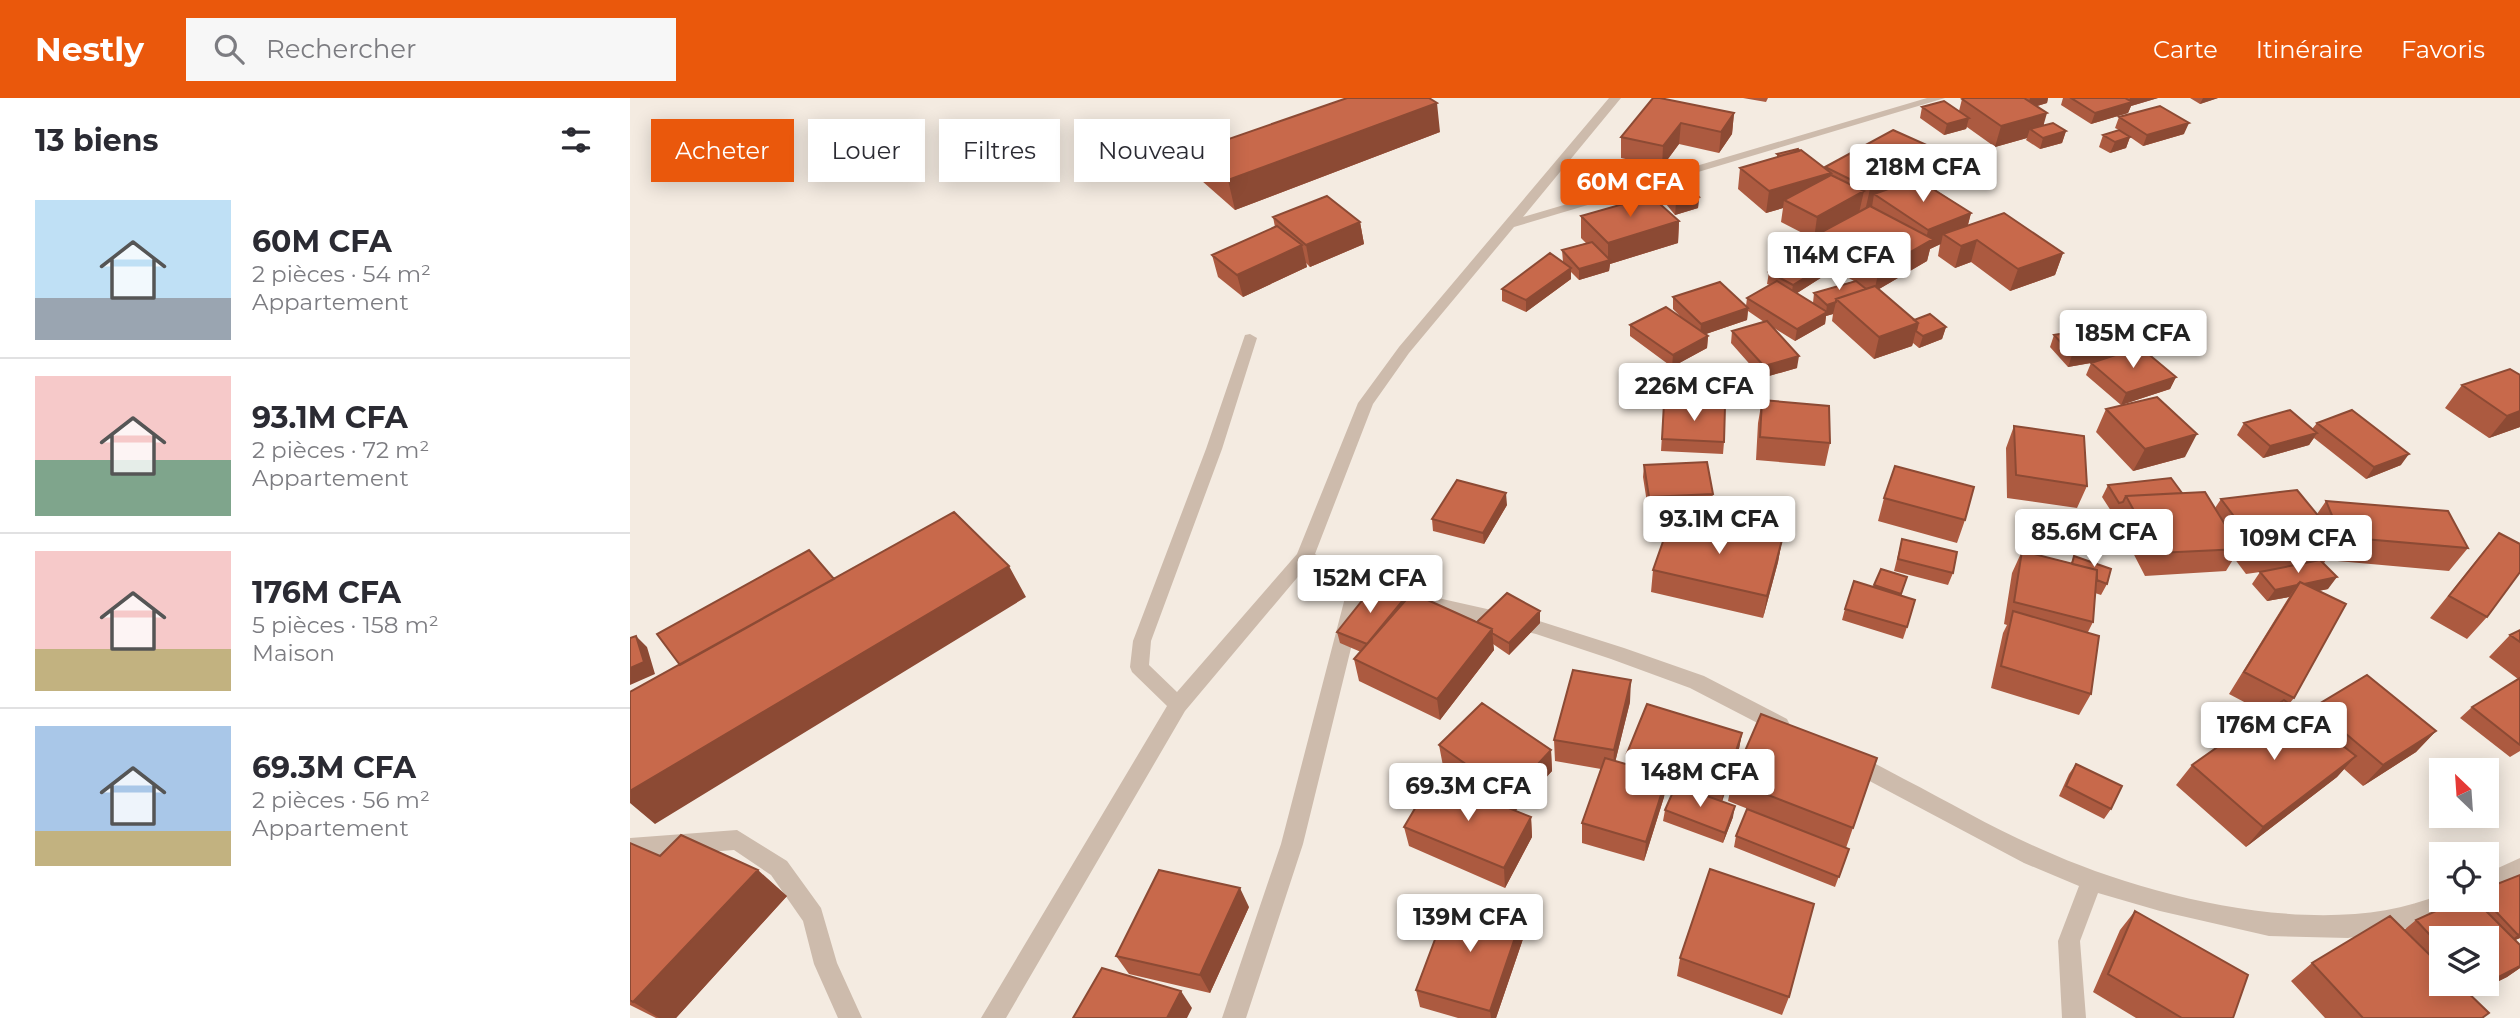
<!DOCTYPE html>
<html lang="fr">
<head>
<meta charset="utf-8">
<style>
	:root { --surface:#fff; --page:#f7f7f7; --text:#2b2b33; --muted:#7c7c81; --line:#e1e1e2; --accent:#ea580c }
	body { margin:0; font-family:Montserrat,sans-serif; background:var(--page); color:var(--text); height:100vh; display:flex; flex-direction:column; font-size:26px; white-space:nowrap }
	* { box-sizing:border-box; margin:0 }
	p { font-size:23px; color:var(--muted) }
	.icon { flex:none; width:38px; height:38px; fill:none; stroke:currentColor; stroke-width:2; stroke-linecap:round; stroke-linejoin:round }
	.map { position:relative; flex:1; overflow:hidden }
	.side { display:flex; flex-direction:column; background:var(--surface); width:630px }
	.side>* { flex:none }
	.banner { position:absolute; left:21px; top:21px; width:665px; height:63px; display:flex; gap:14px }
	.needle { width:46px; rotate:335deg }
	.fabs { position:absolute; left:1799px; top:660px; display:grid; gap:14px }
	.fabs a { display:grid; place-items:center; width:70px; height:70px; border-radius:0px; background:var(--surface); box-shadow:0 4px 18px #0003; font-size:35px }
	.price { position:absolute; translate:-50% -60px; padding:0 16px; border-radius:7px; background:#fff; color:#222; font-size:23px; line-height:46px; filter:drop-shadow(0 2px 4px #0008) }
	.price::after { content:''; position:absolute; left:50%; top:42px; width:21px; height:16px; margin-left:-10px; background:inherit; clip-path:polygon(0 0,100% 0,50% 100%) }
	.price.selected { background:var(--accent); color:#fff }
	ul { padding:0; list-style:none }
	li { display:flex; align-items:center; gap:21px; height:175px; padding:0 35px }
	li+li { border-top:2px solid var(--line) }
	li span { display:grid; place-items:center; flex:none; width:196px; height:140px; border-radius:0px; color:#555 }
	li>.icon { margin-inline-start:auto }
	span .icon { width:84px; height:84px; fill:#fffc; stroke-width:1 }
	li b { font-size:30px }
	h2 { display:flex; justify-content:space-between; align-items:center; height:84px; padding:0 35px; font-size:30px }
	.tag { padding:0 24px; border-radius:0px; background:var(--surface); box-shadow:0 4px 18px #0003; font-size:24px; line-height:63px }
	.tag.selected { background:var(--accent); color:#fff }
	header { display:flex; align-items:center; gap:42px; box-sizing:border-box; height:98px; padding:0 35px; background:var(--accent); color:#fff }
	header strong { font-size:33px }
	nav { display:flex; gap:38px; margin-inline-start:auto; font-size:24px }
	.search { width:490px; height:63px; background:var(--page); display:flex; align-items:center; gap:18px; box-sizing:border-box; padding:0 24px; border-radius:0px; color:var(--muted); font-size:26px }
	main { display:flex; flex:1; min-height:0 }
	.map>svg:first-child { display:block }
	.lines { fill:none; stroke-linecap:round; stroke-linejoin:round }
	.minor { fill:#cdbbac; fill-rule:evenodd }
	.wall { fill:#ac5a40; fill-rule:evenodd }
	.shaded-wall { fill:#8c4a34 }
	.building { fill:#c8694b; stroke:#8c4a34; stroke-width:2 }
</style>
</head>
<body>
<header>
<strong>Nestly</strong>
<div class="search"><svg class="icon" aria-label="search" viewBox="0 0 24 24"><circle cx="10" cy="10" r="6"/><path d="M15 15l6 6"/></svg>Rechercher</div>
<nav><a>Carte</a><a>Itinéraire</a><a>Favoris</a></nav>
</header>
<main>
<section class="side">
<h2>13 biens<svg class="icon" aria-label="filters" viewBox="0 0 24 24"><path d="M4 7h16M4 17h16"/><circle cx="9" cy="7" r="2"/><circle cx="15" cy="17" r="2"/></svg></h2>
<ul>
<li><span style="background:linear-gradient(#bfe0f5 70%,#9aa5b1 0)"><svg class="icon" aria-label="home" viewBox="0 0 24 24"><path d="M3 11l9-7 9 7M6 9v11h12V9"/></svg></span><div><b>60M CFA</b><p>2 pièces · 54 m²</p><p>Appartement</p></div></li>
<li><span style="background:linear-gradient(#f6c9c9 60%,#7fa58c 0)"><svg class="icon" aria-label="home" viewBox="0 0 24 24"><path d="M3 11l9-7 9 7M6 9v11h12V9"/></svg></span><div><b>93.1M CFA</b><p>2 pièces · 72 m²</p><p>Appartement</p></div></li>
<li><span style="background:linear-gradient(#f6c9c9 70%,#c2b280 0)"><svg class="icon" aria-label="home" viewBox="0 0 24 24"><path d="M3 11l9-7 9 7M6 9v11h12V9"/></svg></span><div><b>176M CFA</b><p>5 pièces · 158 m²</p><p>Maison</p></div></li>
<li><span style="background:linear-gradient(#a9c7e8 75%,#c2b280 0)"><svg class="icon" aria-label="home" viewBox="0 0 24 24"><path d="M3 11l9-7 9 7M6 9v11h12V9"/></svg></span><div><b>69.3M CFA</b><p>2 pièces · 56 m²</p><p>Appartement</p></div></li>
</ul>
</section>
<div class="map">
<svg width="1890" height="920" viewBox="0 0 1890 920">
	<rect width="100%" height="100%" fill="#f4ebe1"/>
	<g class="lines">
		<path class="minor" d="M979,0H991L893,119L1297,0H1315L884,129L779,255L743,306L685,456L732,483L906,522L994,550L1074,578L1157,621L1160,627L1157,633L1150,635L1143,633L1060,590L981,561L906,536L734,497L673,746L616,920H592L651,746L717,492L677,468L555,613L376,920H351L537,608L502,574L500,569L503,543L576,351L615,237L620,236L627,240L592,351L521,543L519,567L547,594L667,456L728,305L769,249Z
			M1222,655C1240,662 1257,672 1274,681C1319,704 1364,731 1411,751C1519,800 1699,845 1811,796V802H1834L1831,809L1789,828L1718,840L1639,838L1530,813L1468,795L1450,843L1456,920H1432L1428,843L1449,788L1394,765L1215,670L1212,664L1215,658Z
			M107,732L157,763L191,810L207,865L232,920H208L184,866L173,823L141,777L104,752L0,760V740Z
			M1890,760V781L1857,796V775Z"/>
	</g>
	<path class="wall" d="M1023,0L1104,15L1102,36L1089,55L1049,46L1032,69L991,60V39Z
		M1113,0H1138L1136,4Z
		M1334,0H1418L1417,5L1407,8L1414,27L1436,33L1432,45L1410,51L1396,42L1397,40L1365,49L1337,29L1336,31L1314,37L1290,20L1292,9L1329,13L1332,1Z
		M1433,0H1528L1501,8L1498,15L1461,26L1431,7Z
		M1560,0H1588L1570,6Z
		M1489,19L1554,36L1513,48L1500,39L1496,50L1480,55L1469,49L1473,37L1489,32L1485,30Z
		M810,34L605,112L572,83L564,53Z
		M1147,56L1195,70V69L1303,73L1289,81L1341,115L1338,127L1433,155L1425,177L1380,193L1341,164L1325,170L1308,158L1310,146L1300,151L1297,163L1249,191L1284,222L1316,229L1312,241L1289,250L1283,245L1282,248L1244,261L1202,223L1203,216L1196,218L1195,226L1165,243L1141,228L1167,270L1132,280L1101,245L1102,233L1134,224L1118,213L1117,222L1076,236L1078,238L1077,250L1042,269L1000,238V227L1050,218L1043,211V199L1116,208L1117,200L1140,187L1137,186L1139,174L1184,153L1186,140L1184,141L1151,124L1153,110L1136,115L1108,91L1110,70L1147,59ZM1201,170L1224,183L1184,195L1183,205L1167,195L1200,174Z
		M1036,95L1069,99L1068,110L1045,117L1036,106Z
		M951,118L1049,123L1048,145L980,166L979,173L949,182L941,174V181L896,214L872,203V191L933,164L932,152L956,145L951,140Z
		M643,119L730,124L734,146L680,169L676,165L677,169L613,199L588,179L582,157L645,129Z
		M1424,237L1517,255L1546,279L1540,291L1491,307L1456,277L1461,265L1438,269L1420,249Z
		M1880,271L1890,329L1859,340L1815,310L1832,287Z
		M1132,302L1200,345L1195,368L1126,362L1128,325Z
		M1034,305L1094,344L1093,356L1031,353Z
		M1476,311L1555,359L1503,373L1466,334Z
		M1614,325L1682,331L1687,325L1771,367L1736,381L1684,340L1679,347L1633,360L1607,337Z
		M1384,328L1457,388L1447,410L1377,400L1376,350Z
		M1014,367L1083,396L1081,408L1018,411L1013,379Z
		M1478,387L1552,395L1585,410L1591,401L1687,416L1696,403L1838,450L1819,473L1696,462L1694,465L1698,491L1688,493L1664,600L1659,606L1675,619L1684,609L1806,633L1786,654L1733,688L1714,671L1707,679L1616,749L1546,687L1562,667L1635,615L1599,596L1659,499L1637,503L1622,486L1630,474L1616,476L1604,460L1596,473L1515,478L1485,420L1487,416H1483L1472,399Z
		M1254,400L1335,422L1327,445L1248,423Z
		M877,407L854,446L803,433L802,421Z
		M1869,435L1857,519L1837,541L1800,520L1850,458Z
		M1272,441L1323,475L1318,487L1264,473Z
		M1152,442L1148,464L1133,520L1021,494L1023,472Z
		M1392,453L1441,465L1444,458L1477,486L1471,497L1465,495L1463,524L1458,534L1461,596L1449,617L1361,590L1373,535L1377,527L1374,526L1382,475Z
		M1277,479L1271,497L1277,529L1273,541L1212,522L1215,511L1244,489V487Z
		M774,504L847,524L910,513V525L879,557L863,546L864,552L810,622L729,583L724,561L731,554L710,545L707,534Z
		M1890,532V653L1880,659L1830,620L1842,609L1888,581L1859,559L1880,537Z
		M1000,604L985,664L996,667L997,655L1112,635L1108,656L1092,704L1103,719L1093,745L1033,723L1035,712L1044,691L1036,689L1034,699L1014,763L952,745V725L971,671L925,663L924,642Z
		M809,647L921,652L922,673L885,713L901,719L902,739L875,790L779,748L774,729L860,703L813,668Z
		M1247,660L1216,750L1098,703L1102,683Z
		M1446,666L1481,711L1474,721L1429,698L1439,676Z
		M1106,738L1219,751L1205,789L1104,749Z
		M0,745L30,758L157,798L46,920H26L0,907Z
		M1890,777V840L1885,842L1890,847V870L1877,879L1841,897L1852,920H1695L1661,883L1682,865L1774,832L1786,822L1830,802H1857ZM1811,840L1857,886H1811Z
		M619,809L580,895L499,876L486,858Z
		M1505,813L1603,920H1506L1463,894L1490,832Z
		M892,819L894,838L866,920H828L790,909L786,892Z
		M1050,860L1159,899L1152,917L1047,878Z"/>
	<path class="shaded-wall" d="M1400,0H1418L1417,5L1397,11Z
		M1500,0H1528L1501,8L1498,15L1461,26L1465,15L1498,5Z
		M1573,0H1588L1570,6Z
		M807,5L810,34L605,112L598,82Z
		M1104,15L1102,36L1089,55L1091,34Z
		M1417,15L1411,36L1400,31L1397,40L1365,49L1371,28Z
		M1339,20L1336,31L1314,37L1317,26Z
		M1051,25L1049,46L1032,69L1033,48Z
		M1559,25L1554,36L1513,48L1517,37Z
		M1436,33L1432,45L1410,51L1413,40Z
		M1500,39L1496,50L1480,55L1485,44Z
		M1308,52L1303,73L1253,102L1244,96L1242,109L1235,113L1240,91Z
		M1201,75L1197,97L1154,102L1153,110L1136,115L1139,93Z
		M1234,93L1229,115L1186,137V140L1184,141L1187,119Z
		M1069,99L1068,110L1045,117L1046,105Z
		M1341,115L1335,137L1313,136L1311,146L1300,151L1297,163L1244,194L1249,172L1295,146L1298,132Z
		M1049,123L1048,145L980,166L979,173L949,182V171L978,162V145Z
		M730,124L734,146L680,169L676,147Z
		M1347,142L1341,164L1325,170L1331,148Z
		M672,147L677,169L613,199L607,177Z
		M1433,155L1425,177L1380,193L1388,171Z
		M1202,163L1200,174L1161,199L1163,187Z
		M941,170V181L896,214V202Z
		M1206,204L1203,216L1196,218L1195,226L1165,243L1167,231L1196,215L1197,207Z
		M1118,210L1117,222L1070,238L1071,226Z
		M1288,225L1282,248L1244,261L1249,239Z
		M1316,229L1312,241L1289,250L1293,238Z
		M1078,238L1077,250L1042,269L1043,257Z
		M1522,243L1516,255L1438,269L1442,257Z
		M1169,258L1167,270L1132,280L1134,268Z
		M1546,279L1540,291L1491,307L1496,295Z
		M1890,313V329L1859,340L1877,318Z
		M1687,335L1679,347L1633,360L1640,348Z
		M1567,336L1555,359L1503,373L1515,351Z
		M1779,356L1771,367L1736,381L1744,369Z
		M876,395L877,407L854,446L853,435Z
		M1152,442L1148,464L1133,520L1137,498Z
		M379,468L396,499L25,726L0,705V693Z
		M1707,479L1698,491L1660,499L1667,487Z
		M1667,487L1659,499L1637,503L1645,492Z
		M910,513V525L879,557V545Z
		M862,531L864,552L810,622L807,601Z
		M6,538L17,549L25,576L0,587V570Z
		M1001,582L1000,604L983,673L984,652Z
		M1806,633L1786,654L1733,688L1753,667Z
		M1112,635L1108,656L1091,706L1095,686Z
		M921,652L922,673L881,718L879,697Z
		M1726,658L1707,679L1616,749L1633,729Z
		M1037,678L1034,699L1014,763L1016,744Z
		M1105,708L1103,719L1093,745L1095,735Z
		M901,719L902,739L875,790L874,770Z
		M128,772L157,798L46,920H29L3,904Z
		M610,790L619,809L580,895L570,877Z
		M892,819L894,838L866,920H861L860,913Z
		M1890,836V840L1874,847L1888,837Z
		M1890,868V870L1877,879L1822,906L1848,889Z
		M551,893L562,910L557,920H537Z"/>
	<path class="building" d="M717,0H799L807,5L598,82L564,53Z
		M1023,0H1030L1104,15L1091,34L1051,25L1033,48L991,39Z
		M1334,0H1394L1417,15L1371,28L1332,1Z
		M1441,0H1495L1502,4L1465,15Z
		M1314,3L1339,20L1317,26L1292,9Z
		M1530,8L1559,25L1517,37L1489,19Z
		M1423,25L1436,33L1413,40L1400,31Z
		M1263,32L1308,52L1240,91L1195,69Z
		M1489,32L1500,39L1485,44L1473,37Z
		M1168,51L1169,53L1150,58L1147,56Z
		M1171,52L1201,75L1139,93L1110,70Z
		M1201,77L1234,93L1187,119L1154,102Z
		M1287,81L1341,115L1298,132L1244,96Z
		M1059,89L1069,99L1046,105L1036,95Z
		M697,98L730,124L676,147L643,119Z
		M1021,98L1049,123L978,145L951,118Z
		M1240,108L1303,141L1249,172L1186,137Z
		M1374,115L1433,155L1388,171L1347,142L1331,148L1313,136Z
		M647,128L672,147L607,177L582,157Z
		M962,144L980,162L949,171L932,152Z
		M1178,150L1202,163L1163,187L1139,174Z
		M920,155L941,170L896,202L872,191Z
		M1147,183L1197,214L1167,231L1117,200Z
		M1226,183L1236,191L1206,201V204L1197,207L1184,195Z
		M1090,184L1118,210L1071,226L1043,199Z
		M1245,188L1288,225L1249,239L1206,201Z
		M1036,209L1078,238L1043,257L1000,227Z
		M1300,216L1316,229L1293,238L1286,233L1288,225L1284,222Z
		M1137,223L1169,258L1134,268L1102,233Z
		M1502,224L1522,243L1442,257L1424,237Z
		M1510,249L1546,279L1496,295L1461,265Z
		M1880,271L1890,277V313L1877,318L1832,287Z
		M1527,299L1567,336L1515,351L1476,311Z
		M1132,302L1199,308L1200,345L1130,339Z
		M1034,305L1095,308L1094,344L1032,341Z
		M1660,312L1687,335L1640,348L1614,325Z
		M1722,312L1779,356L1744,369L1687,325Z
		M1384,328L1454,338L1457,388L1386,377Z
		M1077,364L1083,396L1019,399L1014,367Z
		M1265,368L1344,389L1335,422L1254,400Z
		M1541,380L1552,395L1496,398L1493,404L1489,405L1478,387Z
		M827,382L876,395L853,435L802,421Z
		M1667,392L1709,443L1630,453L1591,401Z
		M1575,394L1610,451L1527,455L1496,398Z
		M1696,403L1818,413L1838,450L1711,439Z
		M324,414L379,468L0,693V594Z
		M1042,418L1152,442L1137,498L1023,472Z
		M1869,435L1890,446V474L1857,519L1819,498Z
		M1272,441L1327,454L1323,475L1268,461Z
		M179,452L204,481L50,567L27,536Z
		M1392,453L1467,472L1463,524L1384,504Z
		M1444,458L1481,471L1477,486L1467,482V472L1442,466Z
		M1690,462L1707,479L1674,486L1670,484L1667,487L1645,492L1630,474Z
		M1251,471L1277,479L1271,496L1244,487Z
		M1224,483L1285,502L1277,529L1215,511Z
		M1670,484L1716,506L1664,600L1614,574Z
		M743,489L774,501L737,546L707,534Z
		M782,495L862,531L807,601L724,561Z
		M877,495L910,513L879,545L862,535V531L847,524Z
		M1383,513L1469,538L1461,596L1371,568Z
		M1890,532V544L1880,537Z
		M6,538L14,564L0,570V540Z
		M943,572L1001,582L984,652L924,642Z
		M1737,577L1806,633L1753,667L1684,609Z
		M1890,580V647L1842,609Z
		M1654,602L1726,658L1633,729L1562,667Z
		M852,605L921,652L879,697L809,647Z
		M1017,606L1112,635L1095,686L997,655Z
		M1131,616L1247,660L1223,730L1102,683Z
		M975,660L1037,678L1016,744L952,725Z
		M1446,666L1492,688L1481,711L1436,688Z
		M803,680L901,719L874,770L774,729Z
		M1046,687L1105,708L1095,735L1035,712Z
		M1117,711L1219,751L1209,779L1106,738Z
		M51,737L128,772L3,904L0,902V745L30,758Z
		M1080,771L1184,806L1159,899L1050,860Z
		M529,772L610,790L570,877L486,858Z
		M1890,777V836L1888,837L1855,802H1857V790Z
		M821,799L892,819L860,913L786,892Z
		M1830,802H1845L1890,847V868L1857,885V840H1811V849L1786,822Z
		M1505,813L1618,877L1603,920H1552L1478,876Z
		M1760,818L1811,868V886H1829L1859,915L1852,920H1733L1682,865Z
		M472,870L551,893L537,920H443Z
		M1845,886H1855L1848,889Z"/>
</svg>
<div class="fabs">
<a><svg class="needle" viewBox="-14 -14 28 28"><path d="M0-13l5 13h-10z" fill="#e53935"/><path d="M0 13l5-13h-10z" fill="#7c7c81"/></svg></a>
<a><svg class="icon" aria-label="locate" viewBox="0 0 24 24"><circle cx="12" cy="12" r="6"/><path d="M12 2v4M12 18v4M2 12h4M18 12h4"/></svg></a>
<a><svg class="icon" aria-label="layers" viewBox="0 0 24 24"><path d="M12 4l9 5-9 5-9-5zM3 14l9 5 9-5"/></svg></a>
</div>
<b class="price" style="left:1293px;top:106px">218M CFA</b>
<b class="price selected" style="left:1000px;top:121px">60M CFA</b>
<b class="price" style="left:1209px;top:194px">114M CFA</b>
<b class="price" style="left:1503px;top:272px">185M CFA</b>
<b class="price" style="left:1064px;top:325px">226M CFA</b>
<b class="price" style="left:1089px;top:458px">93.1M CFA</b>
<b class="price" style="left:1464px;top:471px">85.6M CFA</b>
<b class="price" style="left:1668px;top:477px">109M CFA</b>
<b class="price" style="left:740px;top:517px">152M CFA</b>
<b class="price" style="left:1644px;top:664px">176M CFA</b>
<b class="price" style="left:1070px;top:711px">148M CFA</b>
<b class="price" style="left:838px;top:725px">69.3M CFA</b>
<b class="price" style="left:840px;top:856px">139M CFA</b>
<div class="banner">
<a class="tag selected">Acheter</a>
<a class="tag">Louer</a>
<a class="tag">Filtres</a>
<a class="tag">Nouveau</a>
</div>
</div>
</main>
</body>
</html>
